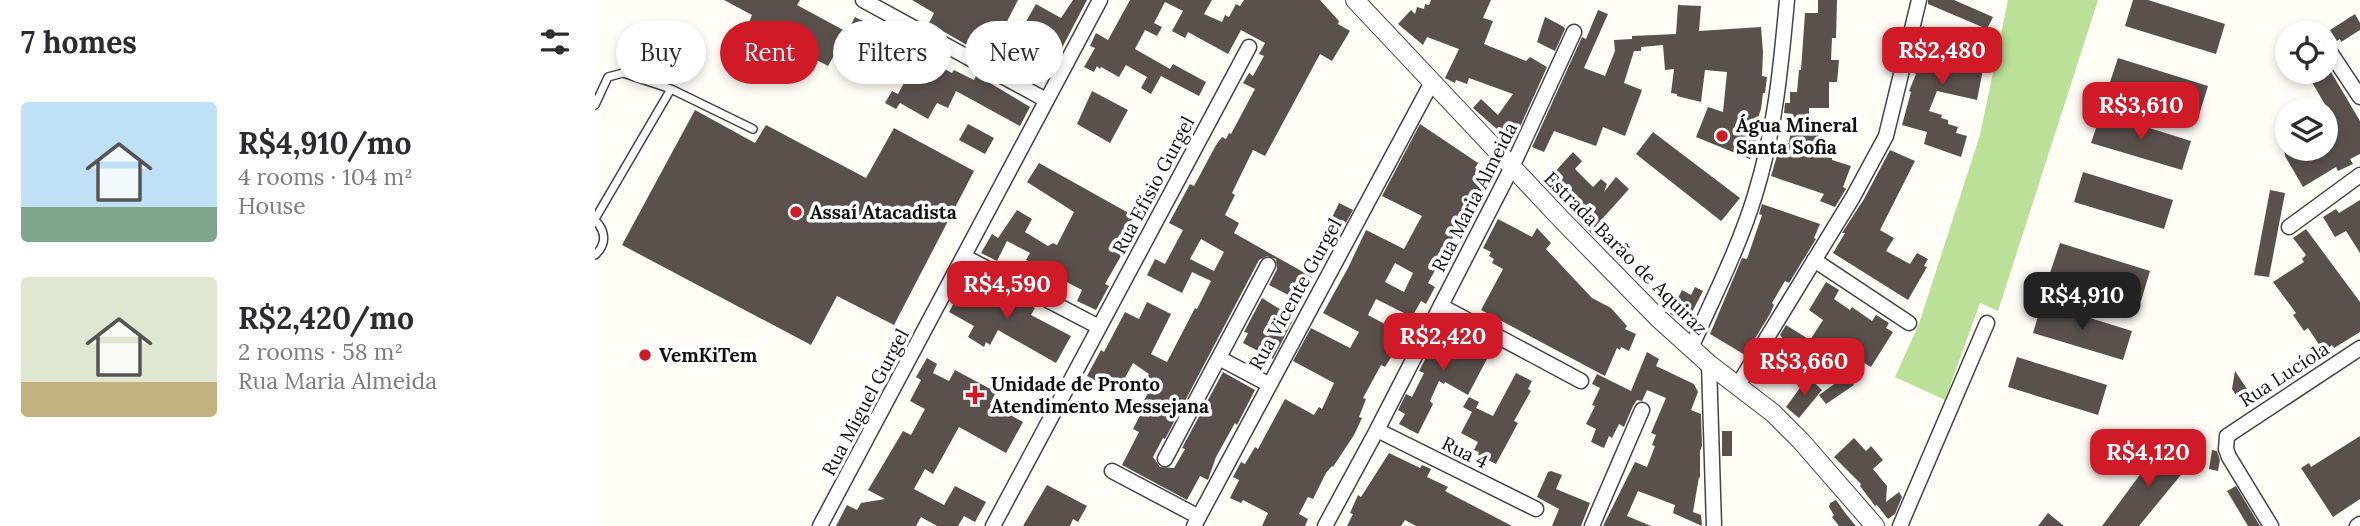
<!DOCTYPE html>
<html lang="en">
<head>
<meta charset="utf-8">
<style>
	:root { --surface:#fff; --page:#f2f2f3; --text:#2b2b33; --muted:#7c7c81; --accent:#d01a28 }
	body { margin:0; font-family:Lora,serif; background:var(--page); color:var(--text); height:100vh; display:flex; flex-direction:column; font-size:26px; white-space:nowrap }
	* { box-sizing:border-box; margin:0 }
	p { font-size:23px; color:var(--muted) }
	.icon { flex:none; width:38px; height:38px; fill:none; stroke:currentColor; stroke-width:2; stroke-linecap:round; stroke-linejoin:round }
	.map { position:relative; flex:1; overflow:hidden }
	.details { display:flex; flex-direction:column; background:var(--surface); width:595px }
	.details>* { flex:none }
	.guide { position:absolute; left:21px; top:21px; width:665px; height:63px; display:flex; gap:14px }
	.tools { position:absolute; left:1680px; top:21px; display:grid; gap:14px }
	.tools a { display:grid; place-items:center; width:63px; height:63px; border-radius:50%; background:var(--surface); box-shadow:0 4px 10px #0003; font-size:35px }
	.price { position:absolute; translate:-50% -60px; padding:0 16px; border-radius:14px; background:var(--accent); color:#fff; font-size:23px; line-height:46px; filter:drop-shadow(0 2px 4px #0008) }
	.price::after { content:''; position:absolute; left:50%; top:42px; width:21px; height:16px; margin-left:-10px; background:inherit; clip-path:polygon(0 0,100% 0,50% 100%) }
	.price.on { background:#222; color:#fff }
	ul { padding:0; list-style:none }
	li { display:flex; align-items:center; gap:21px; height:175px; padding:0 21px }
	li span { display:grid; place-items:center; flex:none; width:196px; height:140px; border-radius:7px; color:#555 }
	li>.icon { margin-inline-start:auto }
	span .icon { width:84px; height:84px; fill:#fffc; stroke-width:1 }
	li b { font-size:30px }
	h2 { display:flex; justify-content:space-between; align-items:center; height:84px; padding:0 21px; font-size:30px }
	.tag { padding:0 24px; border-radius:32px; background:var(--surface); box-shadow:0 4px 10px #0003; font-size:24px; line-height:63px }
	.tag.on { background:var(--accent); color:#fff }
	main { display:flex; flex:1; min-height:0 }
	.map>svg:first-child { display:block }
	.forest { fill:#bae197 }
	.building { fill:#5b514c; fill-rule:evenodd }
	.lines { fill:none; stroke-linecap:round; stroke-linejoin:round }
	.service-casing { stroke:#444; stroke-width:10 }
	.minor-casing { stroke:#444; stroke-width:17 }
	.tertiary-casing { stroke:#444; stroke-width:20 }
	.service { stroke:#fff; stroke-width:7 }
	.minor { stroke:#fff; stroke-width:14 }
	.tertiary { stroke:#fff; stroke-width:18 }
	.poi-dot { fill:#d01a28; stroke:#fff; stroke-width:2.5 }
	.labels { text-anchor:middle; stroke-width:7; stroke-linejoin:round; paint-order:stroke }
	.poi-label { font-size:19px; font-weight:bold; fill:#111; stroke:#fff; text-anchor:start }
	.street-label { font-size:19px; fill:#111; stroke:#fff }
</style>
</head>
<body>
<main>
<section class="details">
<h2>7 homes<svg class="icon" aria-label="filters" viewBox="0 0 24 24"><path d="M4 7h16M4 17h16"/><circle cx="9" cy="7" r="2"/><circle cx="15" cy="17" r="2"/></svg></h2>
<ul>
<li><span style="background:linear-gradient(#bfe0f5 75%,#7fa58c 0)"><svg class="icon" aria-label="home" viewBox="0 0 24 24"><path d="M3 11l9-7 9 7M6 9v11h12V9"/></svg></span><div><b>R$4,910/mo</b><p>4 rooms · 104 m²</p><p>House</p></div></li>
<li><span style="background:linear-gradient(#dfe7d0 75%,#c2b280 0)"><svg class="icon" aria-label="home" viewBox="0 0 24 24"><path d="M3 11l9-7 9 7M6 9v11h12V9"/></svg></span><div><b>R$2,420/mo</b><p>2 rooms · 58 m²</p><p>Rua Maria Almeida</p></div></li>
</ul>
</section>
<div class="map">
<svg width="1765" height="526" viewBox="0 0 1765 526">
	<rect width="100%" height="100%" fill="#fffdf5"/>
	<path class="forest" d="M1413,0H1503L1403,311L1385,303L1350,400L1300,377L1324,324L1385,135Z"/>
	<path class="building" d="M129,0H205L202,5L252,32L260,17L280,27L278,31L297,41L282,69L259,56L257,60L241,52L233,66L214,56L212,60L152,27L157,15Z
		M317,0H423L404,37L393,31L382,51L334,23L339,13Z
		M478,0H492L457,67L449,63L440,80L403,60L408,51L413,53L441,4L466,18Z
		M535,0H617L609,14L627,22L630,15L634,17L641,4L645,6L649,0H725L744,21L743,24L755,31L737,61L725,54L670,156L658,150L637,193L640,195L630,215L644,223L639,233L717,277L705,301L674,285L682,269L681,259L672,256L664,260L570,439L568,438L558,457L565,467L579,468L590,449L587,448L628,372L660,390L642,425L640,423L621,457L613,480L605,476L592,500L527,465L544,432L538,429L552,402L549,400L552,395L545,392L554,374L538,363L525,387L513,381L511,386L492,376L506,350L509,352L530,312L544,319L552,302L576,314L556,354L572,362L600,308L602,309L616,281L597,272L587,293L552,275L560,259L570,264L588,230L574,223L595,184L599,186L621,145L627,137L631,139L634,133L636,134L660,89L648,83L654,73L658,76L669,56L664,54L670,43L646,30L633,54L593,32L590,38L577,31L588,11L570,2L559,23L567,27L562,36L550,30L540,49L575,69L578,64L611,82L604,96L566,76L556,94L546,88L552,77L531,65L524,77L506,67L505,69L502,66L499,72L489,67L500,48L495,46L501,33L513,40ZM606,239L629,252L619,271L595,259Z
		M836,0H896L888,18L898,21L889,44L931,61L935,57L952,67L920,138L904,131L878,108L886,99L903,115L918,94L874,78L872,84L861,80L860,83L850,78L864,49L832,37L828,45L803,24L816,10L820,14L822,7L829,9L830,4L834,5Z
		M1223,0H1242L1241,38H1237L1236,60H1244L1243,72L1242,82H1234V108H1214V129L1224,130L1223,156L1237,158V160L1256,166L1248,187L1251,189L1240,207L1225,201L1229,194L1176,176L1184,149L1190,151L1191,143H1194L1198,114L1189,113L1190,103H1195V92H1202L1204,70H1206L1210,13H1223Z
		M1333,0H1359L1398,17L1392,29L1333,4Z
		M1538,0H1553L1630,24L1621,54L1530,26Z
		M1083,5L1106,6L1104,31L1166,27L1168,52L1167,76L1172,77L1170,93H1168L1166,109L1156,138L1162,141L1155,159L1101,137L1113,107L1128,112L1132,72L1110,70L1106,102L1082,96V94L1076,93L1079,69L1070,70L1068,45L1046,47V51H1039L1029,83L1047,90L1030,136L1008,127L1001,146L959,131L949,152L937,147L987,37L991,39L1003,10L1013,14L989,68L1010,76L1020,51L1019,40L1037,39V36L1081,34Z
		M1760,14L1765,23V30L1746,42L1745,39L1742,41L1735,30Z
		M950,17L969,27L970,29L960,51L942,42Z
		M1328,26L1368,48L1369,44L1392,49L1382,100L1342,91L1334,111L1347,115L1346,118L1353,120V124L1363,127L1361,133L1372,136L1366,157L1329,144L1332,132L1307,125L1316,92L1314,91L1321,74L1317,72L1322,63L1320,62V56Z
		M328,48L341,55L337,62L357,73L359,70L379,80L381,76L390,80L435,107L425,126L361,91L353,108L342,103L333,119L305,103L301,109L290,103L297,91L303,94Z
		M1523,58L1613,86L1604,115L1513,88Z
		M1711,72H1736L1765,121V154L1755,159L1758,164L1743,171L1741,167L1708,187L1690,156L1689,149H1731L1732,108Z
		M497,91L533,110L515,143L482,124Z
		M100,110L160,143L171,125L271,178L299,128L379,171L299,325L242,296L216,345L27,245Z
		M1506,113L1596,141L1587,170L1496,143Z
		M373,124L399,138L390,154L364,140Z
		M825,124L883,163L880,168L896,177L866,233L862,231L850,251L858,255L852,265L845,261L833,283L840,287L831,304L826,301L817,317L781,299L773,315L810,335L790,367L786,365L768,398L771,399L764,417L767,418L759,435L738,467L737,466L731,473L718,499L713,497L704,514L713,519L710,526H667L673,513L648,500L646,503L635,498L644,480L638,477L646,462L650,464L660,447L663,449L690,399L719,415L724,407L727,409L739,383L698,361L716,328L755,348L764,332L728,313L753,268L771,230L809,249L823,223L827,216L787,196ZM800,263L818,273L809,292L790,282Z
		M1058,132L1145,198L1128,219L1126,221L1041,154Z
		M1295,150L1320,161L1285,230L1299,238L1291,251L1315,264L1322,253L1333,259L1329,266L1332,267L1313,300L1238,253L1250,233H1247L1269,199Z
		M978,152L987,161L980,169L998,187L1006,179L1012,184L1009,192L1021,177L1034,189L1000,227L1004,231L999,236L981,218L983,216L958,193L966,185L956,176Z
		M444,163L539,216L533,226L537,228L531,238L535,240L510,284L514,286L501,310L482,301L487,290L464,278L461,285L437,273L441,265L431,260L435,253L412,241L402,261L386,253L397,234L403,238L422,210L437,219L430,232L453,246L458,243L462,245L479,212L432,182Z
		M1488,172L1578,200L1569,229L1479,202Z
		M1675,190L1690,193L1674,277L1659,275Z
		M1765,200V253L1751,231L1740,237L1728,217L1741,209L1744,213Z
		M744,203L758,210L743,237L735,232L737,228L733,226Z
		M1167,204L1225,224L1219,238L1221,239L1194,283L1190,281L1177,303L1179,305L1175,314L1150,355L1115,334L1147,258L1152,259L1167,215L1164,214Z
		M903,219L937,237L942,228L956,243L951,249L997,298L1016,308L1032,326L1030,329L1041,334L1034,351L1026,347L1025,350L1022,348L1010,376L886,310L908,269L897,263L899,259L894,256L896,252L888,248Z
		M1711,229L1765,302V332L1739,348L1737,345L1729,352L1713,328L1709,331L1698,315L1701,313L1678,282L1709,262L1707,259L1711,255L1698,238Z
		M1465,243L1555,271L1546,301L1455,273Z
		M370,282L396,296L401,287L440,308L436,315L476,336L461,363L403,330L395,345L391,342L389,347L373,337L379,326L354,312Z
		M1231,282L1244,290L1239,299L1255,310L1257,307L1277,321L1281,315L1294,323L1291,328L1298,332L1276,367L1269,363L1266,368L1253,359L1256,354L1230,338L1218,356L1203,348L1173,384L1161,375L1190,341L1185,335L1191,325L1215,340L1228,320L1214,310Z
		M1100,287L1108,291L1095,316L1090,314L1087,320L1075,314L1087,290L1096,295Z
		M667,298L699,318L678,359L648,343L653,333L649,332Z
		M1447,303L1537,331L1528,360L1438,333Z
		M856,324L875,334L871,342L894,355L873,395L850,382L849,384L844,381L835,401L838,404L823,434L804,424L810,414L803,410L811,394L817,397L829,373L824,371L847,326Z
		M1052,352L1064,359L1061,366L1099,384L1103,392L1096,410L1106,414L1107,446L1105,451V478L1104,477L1098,512L1106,515L1107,526L1078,513L1080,505L1043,491L1032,516L1056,526H1008L1040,462L1052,467L1060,446L1057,445L1061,435L1056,433L1071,398L1052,390L1047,401L1042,400L1038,406L1029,427L1024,424L1017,438L1014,436L1009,448L996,442L1001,429L991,424L1000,406L997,405L1005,388L997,384L1002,374L1036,391Z
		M1422,357L1512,385L1503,415L1413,387Z
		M332,358L342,364L338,373L354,381L360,370L401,392L395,404L428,422L411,453L364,427L338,474L330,469L319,489L349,505L360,486L391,502L380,522L369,516L363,526H342L326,517L321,526H241L252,505L262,510L266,503L290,499L273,490L308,431L316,435L330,409L315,401L326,380L321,377Z
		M1640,371L1660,401L1649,408L1637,389Z
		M921,373L937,381L933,389L936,391L919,421L923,423L901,464L883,455L884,452L879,450L883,442L866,433L877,412L868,407L874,397L884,402L881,408L898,416Z
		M1252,375L1259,385L1231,404L1224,395Z
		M1213,377L1227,390L1204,418L1191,407Z
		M1127,431H1137V456H1127Z
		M1765,436V499L1738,517L1706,468L1714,463L1716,467Z
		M1259,438L1271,451L1276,446L1288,460L1278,469L1292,486L1291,502L1304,492L1307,497L1300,514L1293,519L1282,505L1280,506L1265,486L1266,484L1239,457Z
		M1567,445L1594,465L1544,526H1507Z
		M1617,450L1622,451L1625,460L1623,471L1614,469Z
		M794,453L825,468L827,465L836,469L832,477L853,487L850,491L917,526H821L810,520L806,526H752L758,514L755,513L763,495L766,497Z
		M956,471L967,475L961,489L995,503L986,526H957L964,509L942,497L953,472Z
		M452,485L492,506L483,522L478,519L475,526H428Z
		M1641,486L1665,526H1653L1632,491Z
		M1241,500L1251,514L1261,526H1244L1237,517L1239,515L1234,507L1235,503Z
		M1453,513L1469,526H1443Z"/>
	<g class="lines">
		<g class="service-casing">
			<path id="service" d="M0,105L13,77L28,73L76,89
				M0,219L76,89L158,129
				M0,220C11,231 12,244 0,255"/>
		</g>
		<g class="minor-casing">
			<path id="minor" d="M268,0L451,100
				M1731,46L1765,97
				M1694,227L1765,175
				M370,257L504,327
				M1219,260L1314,323
				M846,306L986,381
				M1096,348C1118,298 1144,248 1160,195C1180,131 1186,66 1192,0
				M624,358L673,384
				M1114,364L1119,526
				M1143,385L1258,197L1291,136L1324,0
				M782,430L941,509
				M570,459L673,265
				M517,471L604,517
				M225,526L505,0
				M398,526L654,47
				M599,526L837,82
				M730,526L782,430L917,167L979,32
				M997,526L1047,410
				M1305,526L1392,323
				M1676,526L1634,457L1631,449L1632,436L1765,348
				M1762,526L1765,524"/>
		</g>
		<g class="tertiary-casing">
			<path id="tertiary" d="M760,0L967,220L1063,318L1114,364L1178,413L1206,441L1280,526"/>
		</g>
		<use href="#service" class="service"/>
		<use href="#minor" class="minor"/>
		<use href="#tertiary" class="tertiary"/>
	</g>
	<g class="poi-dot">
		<circle cx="1127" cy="136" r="7"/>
		<circle cx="201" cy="212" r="7"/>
		<circle cx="50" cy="355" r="7"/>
		<path d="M376.5 384.5h7v7h7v7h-7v7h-7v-7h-7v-7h7z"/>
	</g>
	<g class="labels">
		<g class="poi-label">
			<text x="1141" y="132">Água Mineral<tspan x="1141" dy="22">Santa Sofia</tspan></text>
			<text x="215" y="219">Assaí Atacadista</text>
			<text x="64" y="362">VemKiTem</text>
			<text x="396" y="391">Unidade de Pronto<tspan x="396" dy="22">Atendimento Messejana</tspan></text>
		</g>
		<g class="street-label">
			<text transform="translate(558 185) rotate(-62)" y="7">Rua Efísio Gurgel</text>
			<text transform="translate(879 197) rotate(-63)" y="7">Rua Maria Almeida</text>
			<text transform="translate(1031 253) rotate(45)" y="7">Estrada Barão de Aquiraz</text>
			<text transform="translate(700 294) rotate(-61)" y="7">Rua Vicente Gurgel</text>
			<text transform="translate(1689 374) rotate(-33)" y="7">Rua Lucíola</text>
			<text transform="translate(270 402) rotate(-62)" y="7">Rua Miguel Gurgel</text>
			<text transform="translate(870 452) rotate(26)" y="7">Rua 4</text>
		</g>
	</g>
</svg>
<div class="tools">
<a><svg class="icon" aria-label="locate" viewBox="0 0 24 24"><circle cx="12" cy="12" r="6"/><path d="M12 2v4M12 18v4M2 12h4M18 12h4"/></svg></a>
<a><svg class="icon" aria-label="layers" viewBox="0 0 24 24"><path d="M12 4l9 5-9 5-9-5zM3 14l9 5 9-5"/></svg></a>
</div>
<b class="price" style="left:1347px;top:87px">R$2,480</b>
<b class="price" style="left:1546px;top:142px">R$3,610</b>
<b class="price" style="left:412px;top:321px">R$4,590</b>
<b class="price on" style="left:1487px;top:332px">R$4,910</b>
<b class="price" style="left:848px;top:373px">R$2,420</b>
<b class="price" style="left:1209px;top:398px">R$3,660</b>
<b class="price" style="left:1553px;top:489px">R$4,120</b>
<div class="guide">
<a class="tag">Buy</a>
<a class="tag on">Rent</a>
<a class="tag">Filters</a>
<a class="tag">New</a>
</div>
</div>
</main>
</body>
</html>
